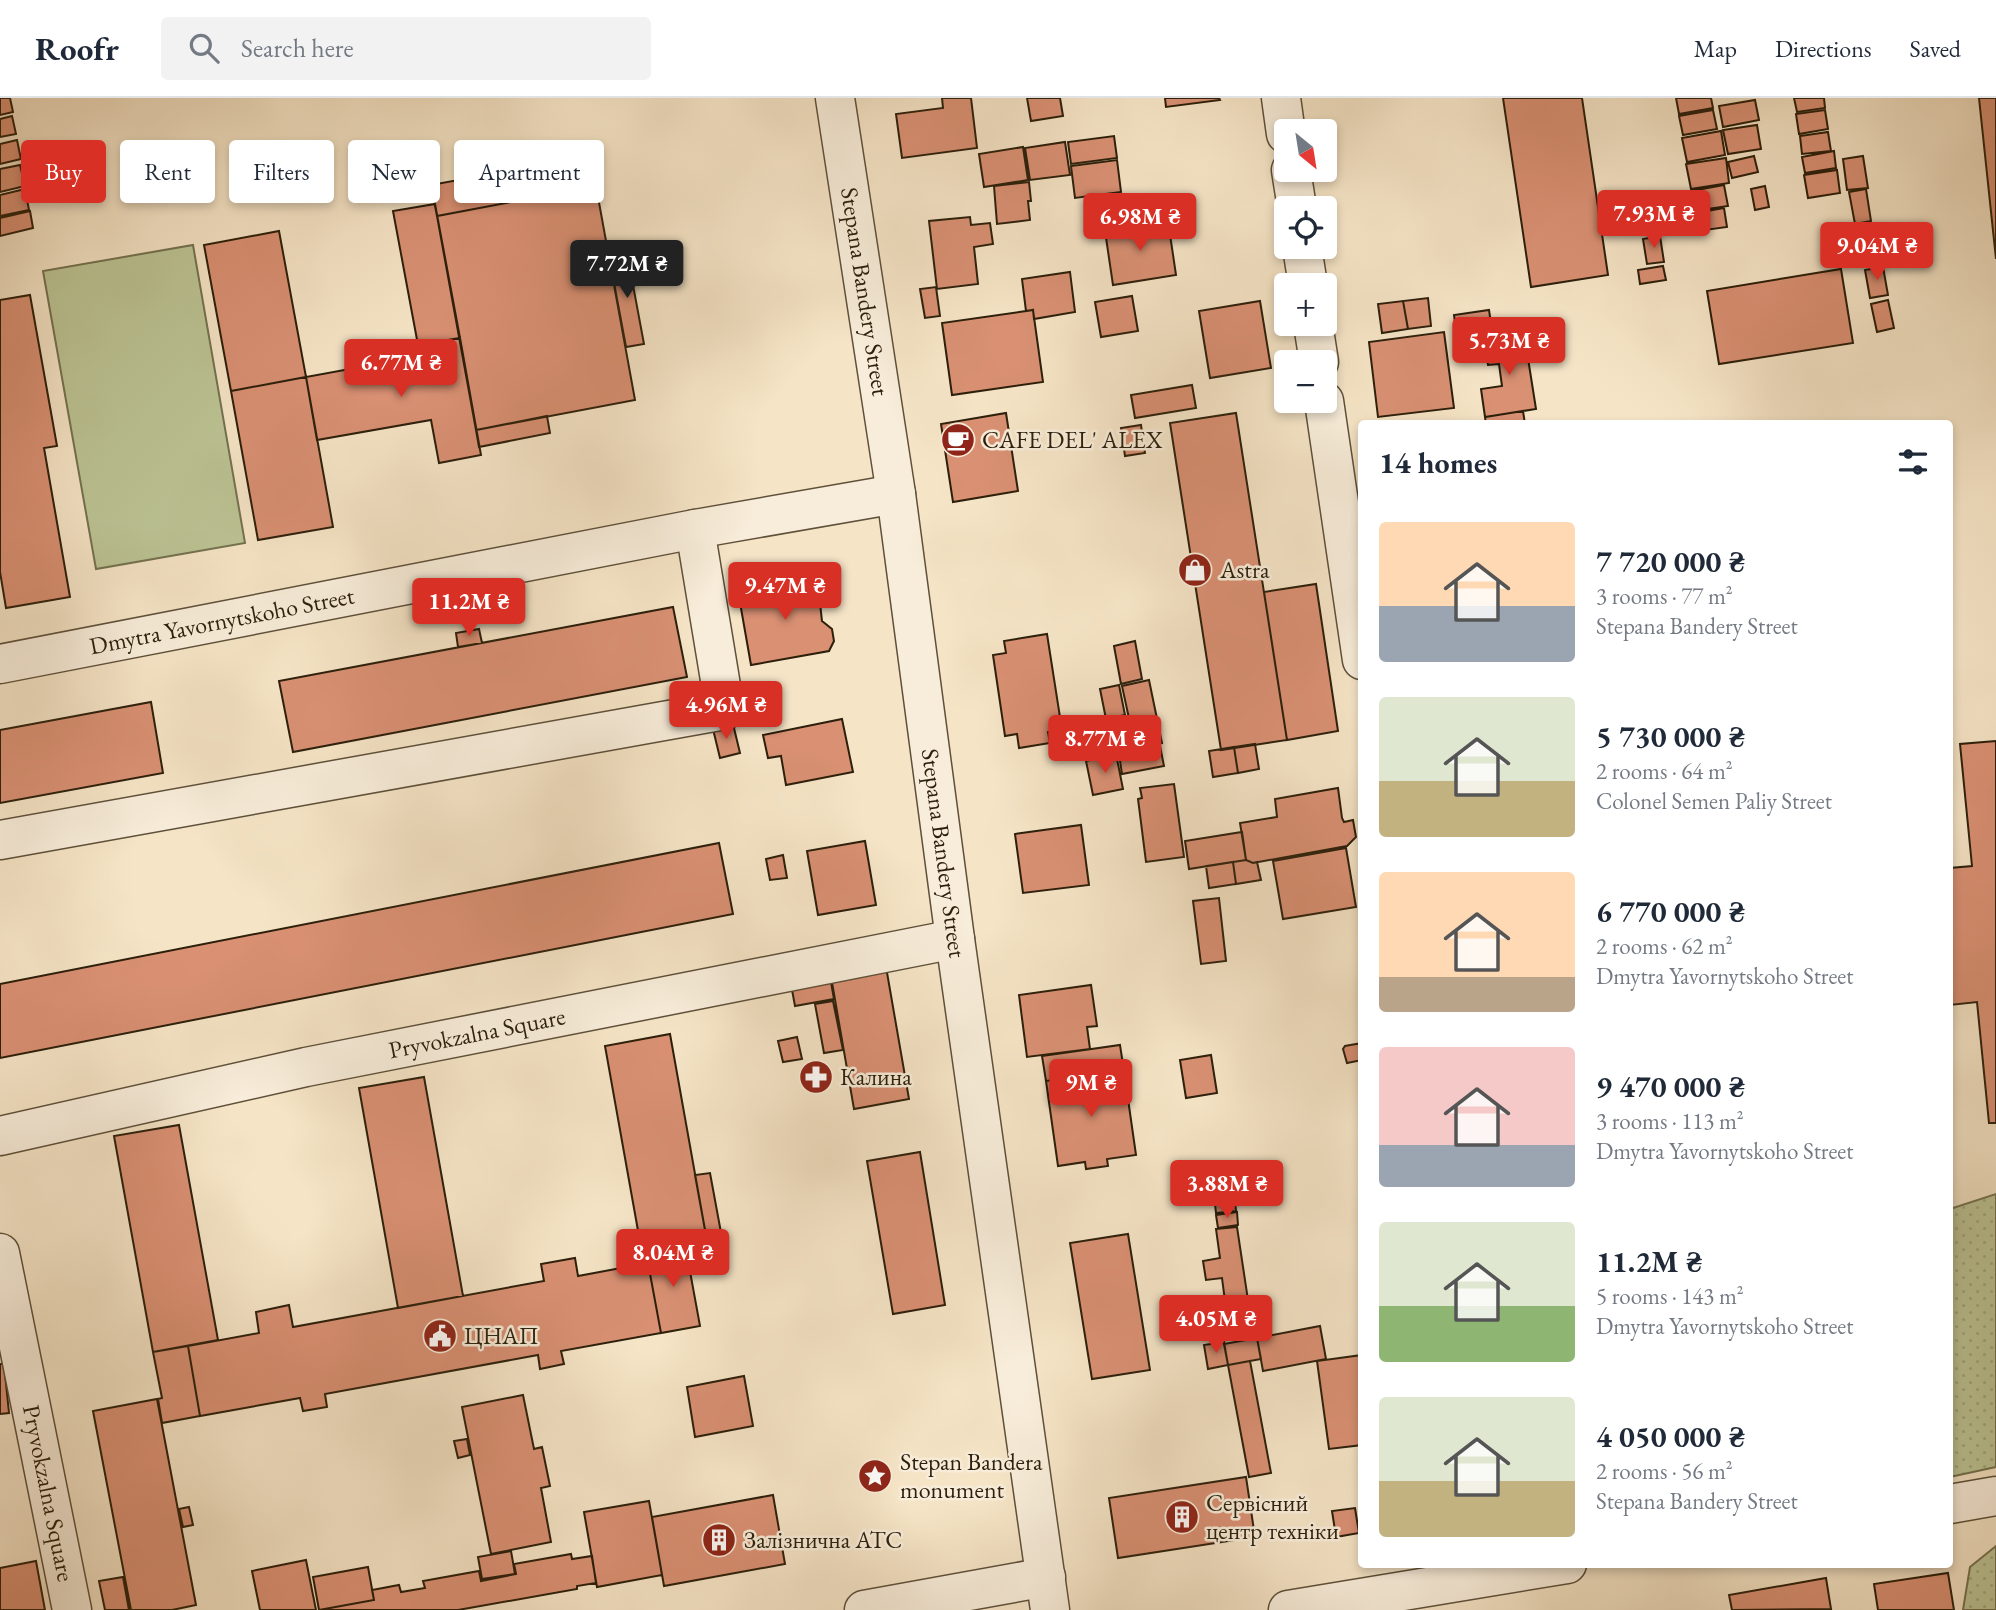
<!DOCTYPE html>
<html lang="en">
<head>
<meta charset="utf-8">
<style>
	:root { --surface:#fff; --page:#f2f2f3; --text:#1f2937; --muted:#747a83; --line:#e0e1e3; --accent:#d93025 }
	body { margin:0; font-family:"EB Garamond",serif; background:var(--page); color:var(--text); height:100vh; display:flex; flex-direction:column; font-size:26px; white-space:nowrap }
	* { box-sizing:border-box; margin:0 }
	p { font-size:23px; color:var(--muted) }
	.icon { flex:none; width:38px; height:38px; fill:none; stroke:currentColor; stroke-width:2; stroke-linecap:round; stroke-linejoin:round }
	.map { position:relative; flex:1; overflow:hidden }
	.details { position:absolute; left:1358px; top:322px; width:595px; height:1148px; display:flex; flex-direction:column; background:var(--surface); border-radius:7px; box-shadow:0 4px 10px #0003 }
	.details>* { flex:none }
	.guide { position:absolute; left:21px; top:42px; width:665px; height:63px; display:flex; gap:14px }
	.needle { width:46px; rotate:150deg }
	.controls { position:absolute; left:1274px; top:21px; display:grid; gap:14px }
	.controls a { display:grid; place-items:center; width:63px; height:63px; border-radius:7px; background:var(--surface); box-shadow:0 4px 10px #0003; font-size:35px }
	.price { position:absolute; translate:-50% -60px; padding:0 16px; border-radius:7px; background:var(--accent); color:#fff; font-size:23px; line-height:46px; filter:drop-shadow(0 2px 4px #0008) }
	.price::after { content:''; position:absolute; left:50%; top:42px; width:21px; height:16px; margin-left:-10px; background:inherit; clip-path:polygon(0 0,100% 0,50% 100%) }
	.price.on { background:#222; color:#fff }
	ul { padding:0; list-style:none }
	li { display:flex; align-items:center; gap:21px; height:175px; padding:0 21px }
	li span { display:grid; place-items:center; flex:none; width:196px; height:140px; border-radius:7px; color:#555 }
	li>.icon { margin-inline-start:auto }
	span .icon { width:84px; height:84px; fill:#fffc; stroke-width:1 }
	li b { font-size:30px }
	h2 { display:flex; justify-content:space-between; align-items:center; height:84px; padding:0 21px; font-size:30px }
	.pill { padding:0 24px; border-radius:7px; background:var(--surface); box-shadow:0 4px 10px #0003; font-size:24px; line-height:63px }
	.pill.on { background:var(--accent); color:#fff }
	header { display:flex; align-items:center; gap:42px; box-sizing:border-box; height:98px; padding:0 35px; background:var(--surface); border-bottom:2px solid var(--line) }
	header strong { font-size:33px }
	nav { display:flex; gap:38px; margin-inline-start:auto; font-size:24px }
	.search { width:490px; height:63px; background:var(--page); display:flex; align-items:center; gap:18px; box-sizing:border-box; padding:0 24px; border-radius:7px; color:var(--muted); font-size:26px }
	.map>svg:first-child { display:block }
	.grass { fill:url(#grass-dots); stroke:#747250; stroke-width:2 }
	.pitch { fill:#bcc495; stroke:#747250; stroke-width:2 }
	.building { fill:#d99073; stroke:#2c1f0b; stroke-width:2 }
	.lines { fill:none; stroke-linecap:round; stroke-linejoin:round }
	.minor-casing { stroke:#5e503a; stroke-width:41 }
	.minor { stroke:#f8edda; stroke-width:38 }
	.labels { text-anchor:middle; stroke-width:5; stroke-linejoin:round; paint-order:stroke }
	.street-label { font-size:24px; fill:#2c1f0b; stroke:#f8edda }
	.poi-label { font-size:24px; fill:#2c1f0b; stroke:#f8edda; text-anchor:start }
</style>
</head>
<body>
<header>
<strong>Roofr</strong>
<div class="search"><svg class="icon" aria-label="search" viewBox="0 0 24 24"><circle cx="10" cy="10" r="6"/><path d="M15 15l6 6"/></svg>Search here</div>
<nav><a>Map</a><a>Directions</a><a>Saved</a></nav>
</header>
<div class="map">
<svg width="1996" height="1512" viewBox="0 0 1996 1512">
	<defs>
		<pattern id="grass-dots" width="8" height="8" patternUnits="userSpaceOnUse" patternTransform="scale(1.75)"><rect width="8" height="8" fill="#bcc495"/><path d="M2 2h.1M6 6h.1" fill="none" stroke="#a2a87f" stroke-width="1.8" stroke-linecap="round"/></pattern>
	</defs>
	<rect width="100%" height="100%" fill="#f5e4c6"/>
	<filter id="stains"><feTurbulence type="fractalNoise" baseFrequency=".00286" numOctaves="4"/><feColorMatrix values="0 0 0 0 .2 0 0 0 0 .09 0 0 0 0 .02 0 0 0 .5 -.17"/></filter>
	<radialGradient id="worn" r=".72"><stop offset=".6" stop-color="#630" stop-opacity="0"/><stop offset="1" stop-color="#630" stop-opacity=".3"/></radialGradient>
	<path class="grass" d="M1996,1096V1369L1950,1379V1111Z
		M1996,1448V1512H1963L1970,1469Z"/>
	<path class="pitch" d="M193,147L245,445L96,471L43,173Z"/>
	<path class="building" d="M0,0H10L13,14L0,17Z
		M942,0H971L977,50L902,60L896,16L943,10Z
		M1027,0H1060L1063,18L1031,23Z
		M1165,0H1219L1220,2L1166,9Z
		M1503,0H1582L1608,177L1531,189Z
		M1676,0H1711L1713,10L1679,16Z
		M1794,0H1824L1825,10L1797,14Z
		M1979,0H1996V161Z
		M1755,2L1759,22L1723,29L1719,8Z
		M1713,12L1717,31L1683,37L1679,18Z
		M1825,12L1828,31L1799,36L1796,16Z
		M12,18L16,36L0,39V21Z
		M1757,27L1761,51L1728,56L1723,32Z
		M1721,33L1725,57L1687,64L1682,40Z
		M1828,34L1831,53L1802,56L1800,38Z
		M1114,38L1117,60L1071,66L1068,44Z
		M17,42L21,61L0,66V46Z
		M1065,44L1070,77L1030,82L1025,50Z
		M1023,49L1028,82L984,89L979,56Z
		M1834,53L1836,70L1805,75L1802,59Z
		M590,58L596,88L437,118L431,87Z
		M1754,58L1758,74L1732,80L1728,64Z
		M1863,58L1868,90L1847,92L1843,61Z
		M1726,60L1729,85L1691,91L1686,66Z
		M1117,62L1121,94L1075,100L1071,68Z
		M20,67L25,88L0,94V71Z
		M1837,72L1840,95L1808,100L1804,77Z
		M1029,84L1031,103H1028L1030,122L997,126L994,88Z
		M1724,87L1728,108L1694,113L1691,93Z
		M596,88L635,302L476,332L437,118Z
		M1765,88L1769,109L1755,112L1751,91Z
		M25,91L29,112L0,118V97Z
		M1866,91L1871,123L1855,126L1849,94Z
		M435,106L460,240L418,247L393,113Z
		M1724,110L1727,129L1698,133L1695,115Z
		M30,113L33,130L0,138V120Z
		M970,119L971,127L990,125L993,146L974,149L978,186L937,191L929,123Z
		M1168,123L1176,177L1113,187L1105,133Z
		M279,133L306,279L231,293L204,147Z
		M1660,138L1664,164L1647,166L1643,141Z
		M627,155L644,246L626,249L609,158Z
		M1663,168L1666,182L1640,186L1638,172Z
		M1883,169L1888,197L1870,200L1865,172Z
		M1841,171L1853,245L1719,266L1707,193Z
		M1070,174L1075,214L1034,221L1033,212L1026,213L1022,181Z
		M936,189L940,218L925,220L920,191Z
		M30,197L57,348L44,350L70,499L6,510L0,474V202Z
		M1132,198L1138,233L1101,239L1095,204Z
		M1428,200L1431,228L1408,231L1403,203Z
		M1888,202L1894,230L1877,234L1871,206Z
		M1260,203L1271,270L1210,280L1199,213Z
		M1403,203L1408,231L1382,235L1378,206Z
		M1033,212L1043,284L952,297L942,225Z
		M1489,212L1493,239L1458,245L1454,217Z
		M1444,234L1454,310L1378,319L1369,244Z
		M1524,235L1536,311L1485,319L1481,291L1502,288L1499,266L1488,267L1484,241Z
		M460,240L481,357L439,365L431,322L317,342L306,279L421,258L418,247Z
		M306,279L333,429L258,442L231,293Z
		M1192,287L1196,310L1135,320L1131,297Z
		M1523,313L1525,326H1486L1485,319Z
		M1006,315L1018,393L953,404L941,326Z
		M1236,315L1287,642L1221,652L1170,325Z
		M547,318L550,335L479,349L476,332Z
		M1141,327L1145,355L1125,358L1121,330Z
		M814,479L822,486L825,497L820,505L822,523L832,531L834,543L829,553L751,567L739,499L745,492L756,490L765,495L797,488L803,481Z
		M1316,486L1338,633L1287,642L1264,494Z
		M673,509L687,579L293,654L279,583Z
		M479,531L482,545L458,549L456,535Z
		M1047,536L1062,632L1048,634L1050,645L1019,650L1017,636L1005,638L993,557L1006,555L1004,543Z
		M1135,543L1142,581L1121,586L1114,548Z
		M1149,582L1162,645L1123,654L1117,628L1130,625L1122,588Z
		M1119,587L1125,617L1106,621L1100,591Z
		M151,604L163,675L0,705V632Z
		M842,621L853,674L786,687L781,658L768,660L763,637Z
		M733,626L740,655L720,660L713,631Z
		M1115,628L1120,653L1090,660L1084,635Z
		M1996,643V1025H1989L1977,904L1950,907V770L1972,768L1960,646Z
		M1255,646L1259,671L1238,675L1234,649Z
		M1160,648L1164,668L1122,676L1119,656Z
		M1234,649L1238,675L1213,679L1209,653Z
		M1116,656L1123,691L1093,697L1086,663Z
		M1174,686L1184,759L1146,764L1138,701L1142,700L1140,690Z
		M1338,690L1342,720L1344,724L1353,722L1356,739L1347,748L1253,765L1246,762L1240,725L1277,719L1275,701Z
		M1081,727L1089,787L1023,795L1015,736Z
		M1242,734L1246,762L1189,771L1185,743Z
		M865,743L876,807L818,817L807,753Z
		M719,745L733,816L0,960V886Z
		M1346,750L1356,809L1283,821L1273,763Z
		M783,757L787,780L770,782L766,761Z
		M1246,762L1253,765L1257,764L1261,782L1236,786L1233,764Z
		M1233,764L1236,786L1209,790L1206,768Z
		M1219,800L1226,863L1201,866L1193,803Z
		M885,863L909,1001L854,1011L830,873Z
		M829,873L834,901L795,908L790,881Z
		M1091,887L1097,928L1087,929L1090,951L1027,959L1019,897Z
		M833,903L843,952L824,955L815,906Z
		M670,936L707,1143L642,1155L605,948Z
		M797,939L802,961L783,964L778,943Z
		M1362,945V962L1347,965L1343,951L1345,948Z
		M1120,947L1124,973L1046,983L1042,958Z
		M1211,957L1217,995L1186,1000L1180,962Z
		M1124,973L1136,1057L1107,1061L1108,1068L1086,1071L1085,1064L1058,1068L1046,983Z
		M424,979L463,1198L398,1210L359,990Z
		M179,1027L218,1242L153,1254L114,1038Z
		M920,1054L945,1207L893,1216L867,1063Z
		M710,1075L722,1140L707,1143L695,1077Z
		M1233,1085L1236,1113L1216,1115L1213,1088Z
		M1237,1114L1238,1127L1218,1130L1216,1117Z
		M1237,1129L1251,1222L1228,1226L1222,1180L1206,1182L1203,1163L1220,1160L1216,1131Z
		M1128,1136L1150,1272L1092,1281L1070,1145Z
		M685,1146L700,1228L661,1235L646,1154Z
		M575,1160L578,1178L648,1165L661,1235L561,1253L564,1266L540,1271L538,1257L325,1296L327,1309L303,1313L300,1300L200,1318L188,1248L259,1235L256,1214L289,1207L293,1229L544,1183L541,1166Z
		M1320,1228L1326,1261L1263,1273L1257,1240Z
		M1257,1240L1261,1261L1228,1267L1224,1246Z
		M1224,1244L1228,1267L1208,1271L1204,1247Z
		M188,1248L200,1318L162,1325L158,1301L162,1300L153,1254Z
		M1362,1257V1347L1329,1351L1317,1263Z
		M1250,1263L1271,1375L1249,1379L1228,1267Z
		M0,1266H4L9,1315L0,1316Z
		M744,1278L753,1328L695,1339L687,1289Z
		M523,1297L534,1351L542,1349L550,1388L541,1390L551,1444L491,1456L462,1309Z
		M157,1301L196,1507L172,1512H131L93,1313Z
		M467,1341L470,1357L458,1360L454,1343Z
		M1246,1379L1255,1439L1118,1460L1109,1400Z
		M773,1397L785,1466L664,1488L652,1419Z
		M649,1403L662,1477L597,1489L584,1414Z
		M189,1409L193,1427L183,1429L179,1411Z
		M1355,1410L1359,1435L1336,1439L1332,1413Z
		M511,1453L515,1476L482,1481L478,1459Z
		M571,1456L572,1461L592,1458L596,1485L577,1488V1491L458,1512H319L374,1502L372,1492L399,1487L401,1494L425,1490L423,1483L479,1473L481,1483L516,1476L514,1466Z
		M306,1462L316,1512H260L252,1473Z
		M36,1463L45,1512H0V1470Z
		M368,1469L374,1502L319,1512L313,1479Z
		M1948,1475L1954,1512H1878L1874,1486Z
		M123,1479L129,1512H105L99,1483Z
		M1826,1480L1831,1511L1732,1512L1729,1497Z"/>
	<g class="lines">
		<g class="minor-casing">
			<g id="minor">
				<path id="s1" d="M835,0L896,396L955,841L1050,1512"/>
				<path d="M1281,0L1286,36"/>
				<path d="M1291,72L1297,110"/>
				<path d="M1302,149L1308,187"/>
				<path d="M1313,226L1319,264"/>
				<path d="M1324,303L1362,562"/>
				<path id="s2" d="M0,566L695,431L896,396"/>
				<path d="M0,742L725,612L695,431"/>
				<path id="s3" d="M0,1038L306,969L955,841"/>
				<path id="s4" d="M0,1155L72,1512"/>
				<path d="M1950,1406L1996,1398"/>
				<path d="M864,1512L1046,1479"/>
				<path d="M1288,1512L1567,1466"/>
			</g>
		</g>
		<use href="#minor" class="minor"/>
	</g>
	<defs>
		<g id="cafe-disc" transform="scale(1.75)"><circle r="9.5" fill="#8f2418" stroke="#f8edda"/><path d="M-5.5-4.5H6V0H3Q3 3.5 0 3.5H-2.5Q-5.5 3.5-5.5 0ZM3-3.2v2h1.7v-2ZM-6 4.5H4V6H-6Z" fill="#fff"/></g>
		<g id="shop-disc" transform="scale(1.75)"><circle r="9.5" fill="#8f2418" stroke="#f8edda"/><path d="M-5-2.5h2.3a2.7 3.5 0 0 1 5.4 0H5L5.5 6h-11ZM-1.5-2.5h3a1.5 2.3 0 0 0-3 0Z" fill="#fff"/></g>
		<g id="pharmacy-disc" transform="scale(1.75)"><circle r="9.5" fill="#8f2418" stroke="#f8edda"/><path d="M-2-6h4v4h4v4h-4v4h-4v-4h-4v-4h4Z" fill="#fff"/></g>
		<g id="civic-disc" transform="scale(1.75)"><circle r="9.5" fill="#8f2418" stroke="#f8edda"/><path d="M-.6-6.5H3V-4.5H.6V-3L4-1V1h2V6H-6V1h2V-1L-.6-3ZM-1.2 2.5V6h2.4V2.5Z" fill="#fff"/></g>
		<g id="sight-disc" transform="scale(1.75)"><circle r="9.5" fill="#8f2418" stroke="#f8edda"/><path d="M0-6L1.8-2.2L6-1.7L2.9 1.2L3.7 5.4L0 3.3L-3.7 5.4L-2.9 1.2L-6-1.7L-1.8-2.2Z" fill="#fff"/></g>
		<g id="building-disc" transform="scale(1.75)"><circle r="9.5" fill="#8f2418" stroke="#f8edda"/><path d="M-4-6H4V6H1V3H-1V6H-4ZM-2.5-4.3h1.7v1.8h-1.7ZM.8-4.3h1.7v1.8H.8ZM-2.5-1h1.7V.8h-1.7ZM.8-1h1.7V.8H.8Z" fill="#fff"/></g>
	</defs>
	<g fill-rule="evenodd">
		<use href="#cafe-disc" x="958" y="342"/>
		<use href="#shop-disc" x="1195" y="472"/>
		<use href="#pharmacy-disc" x="816" y="979"/>
		<use href="#civic-disc" x="440" y="1238"/>
		<use href="#sight-disc" x="875" y="1378"/>
		<use href="#building-disc" x="1182" y="1419"/>
		<use href="#building-disc" x="719" y="1442"/>
	</g>
	<g class="labels">
		<g class="street-label">
			<text dy="8" stroke="none"><textPath href="#s1" startOffset="196">Stepana Bandery Street</textPath></text>
			<text dy="8" stroke="none"><textPath href="#s2" startOffset="226">Dmytra Yavornytskoho Street</textPath></text>
			<text dy="8" stroke="none"><textPath href="#s1" startOffset="763">Stepana Bandery Street</textPath></text>
			<text dy="8" stroke="none"><textPath href="#s3" startOffset="488">Pryvokzalna Square</textPath></text>
			<text dy="8" stroke="none"><textPath href="#s4" startOffset="245">Pryvokzalna Square</textPath></text>
		</g>
		<g class="poi-label">
			<text x="982" y="350">CAFE DEL' ALEX</text>
			<text x="1220" y="480">Astra</text>
			<text x="840" y="987">Калина</text>
			<text x="464" y="1246">ЦНАП</text>
			<text x="900" y="1372">Stepan Bandera<tspan x="900" dy="28">monument</tspan></text>
			<text x="1206" y="1413">Сервісний<tspan x="1206" dy="28">центр техніки</tspan></text>
			<text x="744" y="1450">Залізнична АТС</text>
		</g>
	</g>
	<rect width="100%" height="100%" filter="url(#stains)"/>
	<rect width="100%" height="100%" fill="url(#worn)"/>
</svg>
<div class="controls">
<a><svg class="needle" viewBox="-14 -14 28 28"><path d="M0-13l5 13h-10z" fill="#e53935"/><path d="M0 13l5-13h-10z" fill="#747a83"/></svg></a>
<a><svg class="icon" aria-label="locate" viewBox="0 0 24 24"><circle cx="12" cy="12" r="6"/><path d="M12 2v4M12 18v4M2 12h4M18 12h4"/></svg></a>
<a>+</a>
<a>−</a>
</div>
<b class="price" style="left:1654px;top:152px">7.93M ₴</b>
<b class="price" style="left:1140px;top:155px">6.98M ₴</b>
<b class="price" style="left:1877px;top:184px">9.04M ₴</b>
<b class="price on" style="left:627px;top:202px">7.72M ₴</b>
<b class="price" style="left:1509px;top:279px">5.73M ₴</b>
<b class="price" style="left:401px;top:301px">6.77M ₴</b>
<b class="price" style="left:785px;top:524px">9.47M ₴</b>
<b class="price" style="left:469px;top:540px">11.2M ₴</b>
<b class="price" style="left:726px;top:643px">4.96M ₴</b>
<b class="price" style="left:1105px;top:677px">8.77M ₴</b>
<b class="price" style="left:1091px;top:1021px">9M ₴</b>
<b class="price" style="left:1227px;top:1122px">3.88M ₴</b>
<b class="price" style="left:673px;top:1191px">8.04M ₴</b>
<b class="price" style="left:1216px;top:1257px">4.05M ₴</b>
<div class="guide">
<a class="pill on">Buy</a>
<a class="pill">Rent</a>
<a class="pill">Filters</a>
<a class="pill">New</a>
<a class="pill">Apartment</a>
</div>
<section class="details">
<h2>14 homes<svg class="icon" aria-label="filters" viewBox="0 0 24 24"><path d="M4 7h16M4 17h16"/><circle cx="9" cy="7" r="2"/><circle cx="15" cy="17" r="2"/></svg></h2>
<ul>
<li><span style="background:linear-gradient(#ffd9b3 60%,#9aa5b1 0)"><svg class="icon" aria-label="home" viewBox="0 0 24 24"><path d="M3 11l9-7 9 7M6 9v11h12V9"/></svg></span><div><b>7 720 000 ₴</b><p>3 rooms · 77 m²</p><p>Stepana Bandery Street</p></div></li>
<li><span style="background:linear-gradient(#dfe7d0 60%,#c2b280 0)"><svg class="icon" aria-label="home" viewBox="0 0 24 24"><path d="M3 11l9-7 9 7M6 9v11h12V9"/></svg></span><div><b>5 730 000 ₴</b><p>2 rooms · 64 m²</p><p>Colonel Semen Paliy Street</p></div></li>
<li><span style="background:linear-gradient(#ffd9b3 75%,#b9a48a 0)"><svg class="icon" aria-label="home" viewBox="0 0 24 24"><path d="M3 11l9-7 9 7M6 9v11h12V9"/></svg></span><div><b>6 770 000 ₴</b><p>2 rooms · 62 m²</p><p>Dmytra Yavornytskoho Street</p></div></li>
<li><span style="background:linear-gradient(#f6c9c9 70%,#9aa5b1 0)"><svg class="icon" aria-label="home" viewBox="0 0 24 24"><path d="M3 11l9-7 9 7M6 9v11h12V9"/></svg></span><div><b>9 470 000 ₴</b><p>3 rooms · 113 m²</p><p>Dmytra Yavornytskoho Street</p></div></li>
<li><span style="background:linear-gradient(#dfe7d0 60%,#8fb573 0)"><svg class="icon" aria-label="home" viewBox="0 0 24 24"><path d="M3 11l9-7 9 7M6 9v11h12V9"/></svg></span><div><b>11.2M ₴</b><p>5 rooms · 143 m²</p><p>Dmytra Yavornytskoho Street</p></div></li>
<li><span style="background:linear-gradient(#dfe7d0 60%,#c2b280 0)"><svg class="icon" aria-label="home" viewBox="0 0 24 24"><path d="M3 11l9-7 9 7M6 9v11h12V9"/></svg></span><div><b>4 050 000 ₴</b><p>2 rooms · 56 m²</p><p>Stepana Bandery Street</p></div></li>
</ul>
</section>
</div>
</body>
</html>
